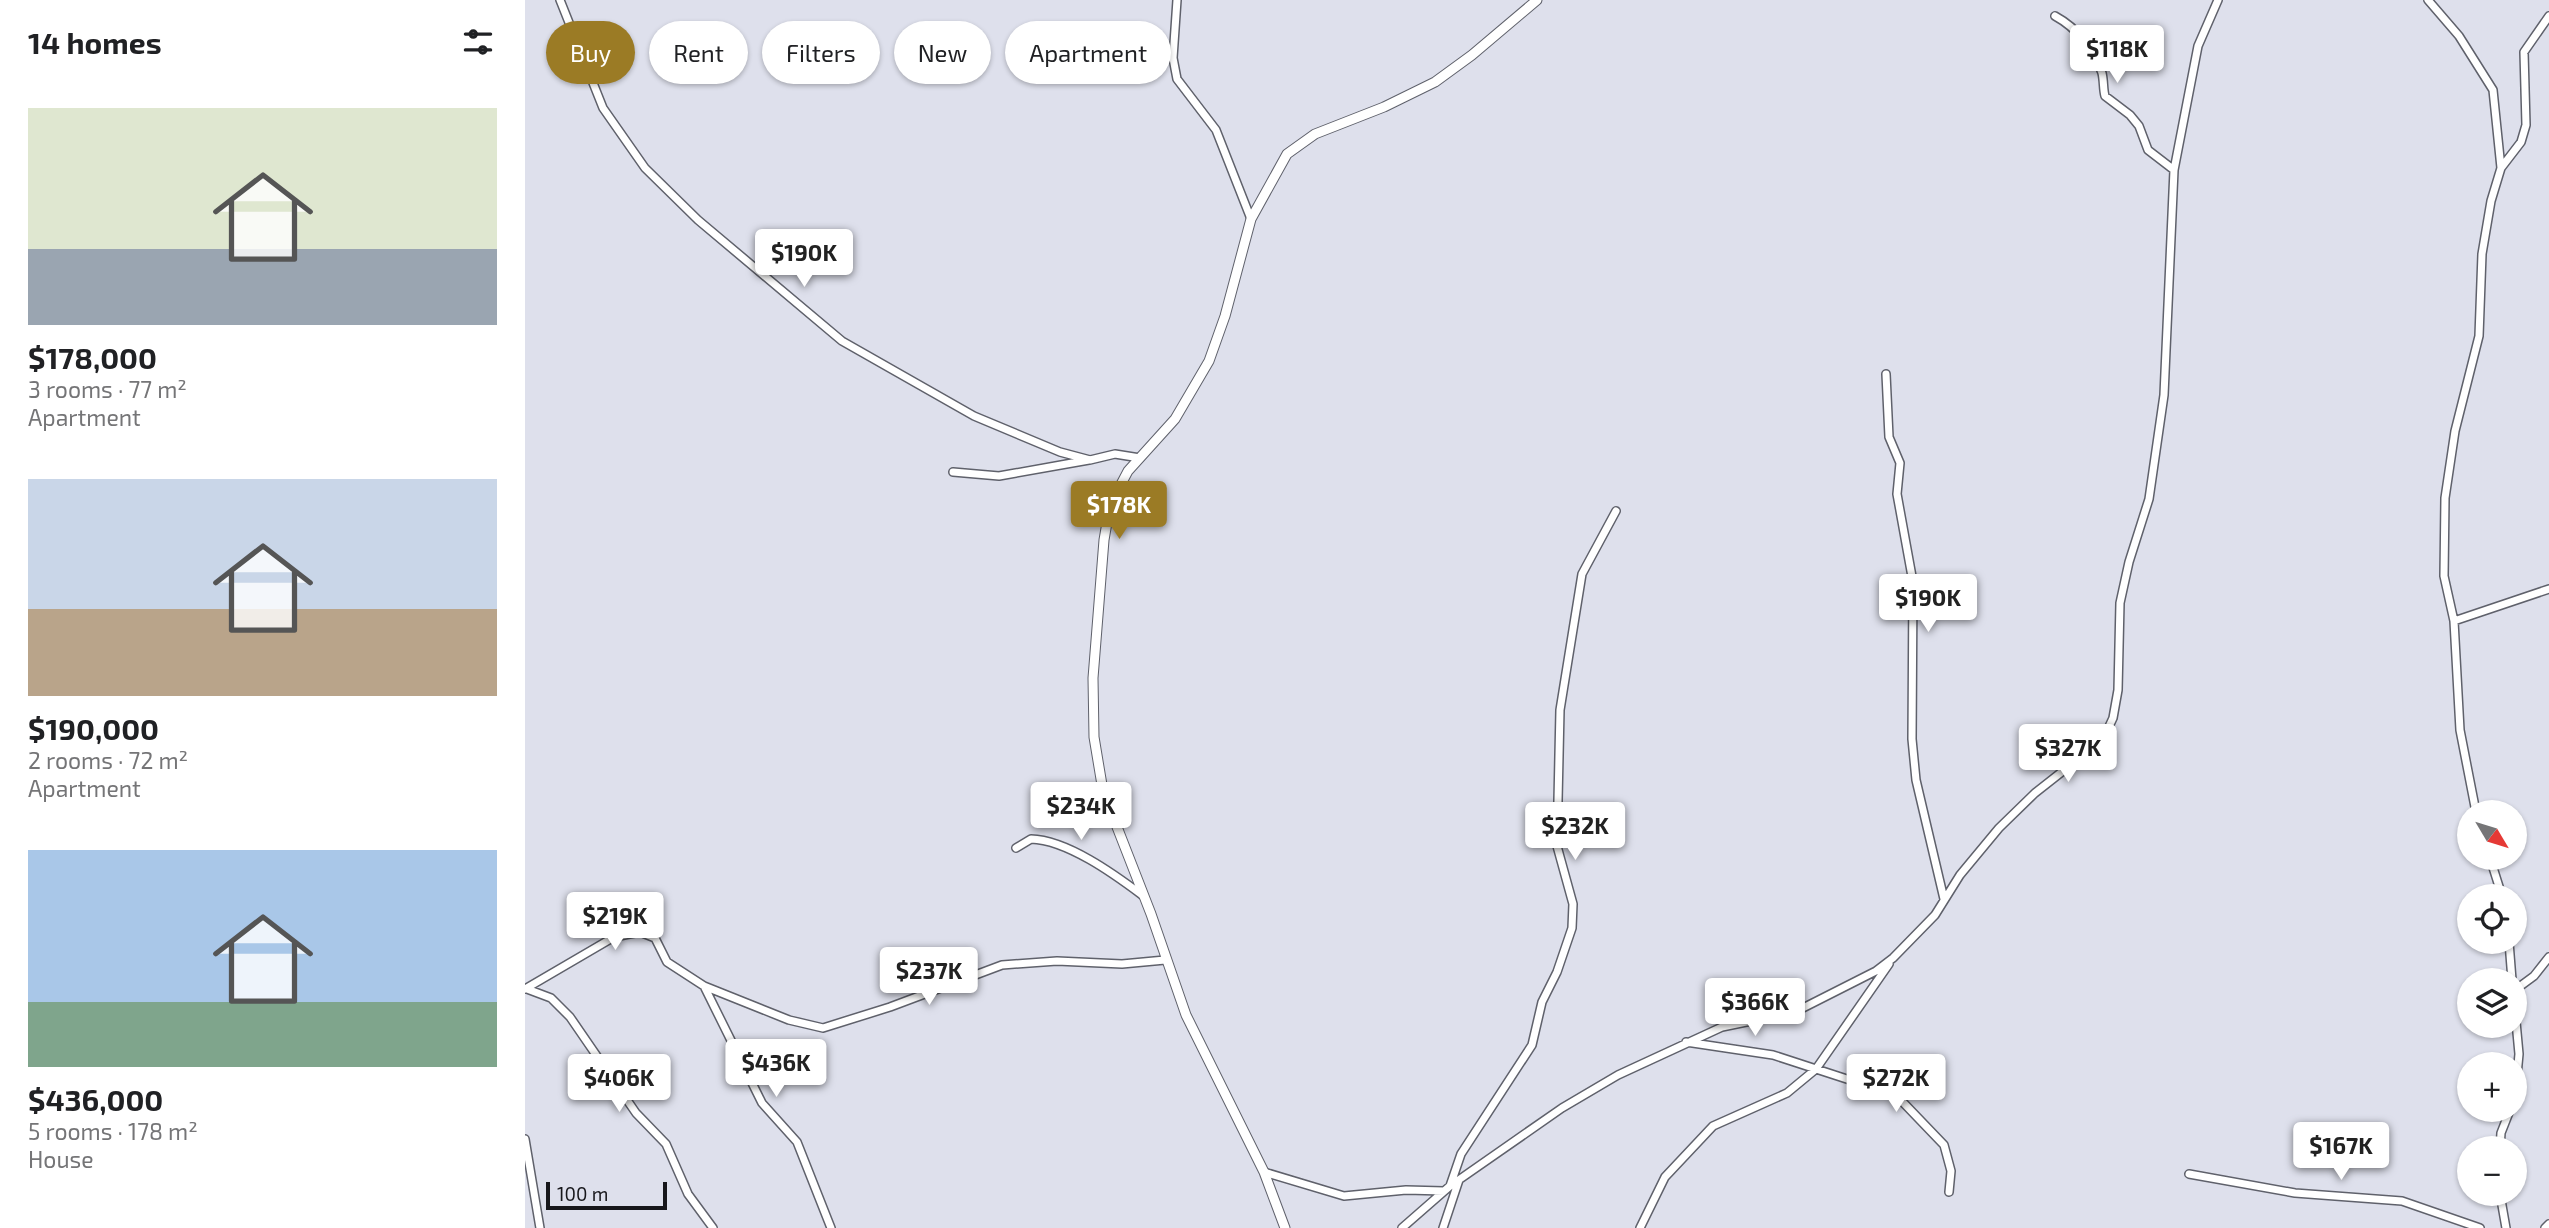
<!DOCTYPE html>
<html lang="en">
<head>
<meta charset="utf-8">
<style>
	:root { --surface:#fff; --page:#f6f6f6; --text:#202124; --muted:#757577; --accent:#9b7b25 }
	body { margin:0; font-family:"Exo 2",sans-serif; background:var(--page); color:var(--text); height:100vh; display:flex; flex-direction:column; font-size:26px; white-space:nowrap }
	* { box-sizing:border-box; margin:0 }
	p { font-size:23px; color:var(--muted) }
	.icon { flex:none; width:38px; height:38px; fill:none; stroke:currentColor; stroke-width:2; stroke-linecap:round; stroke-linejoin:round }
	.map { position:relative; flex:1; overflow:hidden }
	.details { display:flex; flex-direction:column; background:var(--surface); width:525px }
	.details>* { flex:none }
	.banner { position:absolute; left:21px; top:21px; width:665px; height:63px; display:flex; gap:14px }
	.needle { width:46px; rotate:128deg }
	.controls { position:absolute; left:1932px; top:800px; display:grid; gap:14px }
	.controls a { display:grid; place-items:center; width:70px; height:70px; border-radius:50%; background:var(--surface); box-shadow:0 2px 5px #0004; font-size:35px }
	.scale { position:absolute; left:21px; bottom:18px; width:121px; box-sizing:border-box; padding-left:7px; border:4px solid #17171b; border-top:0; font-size:19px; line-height:24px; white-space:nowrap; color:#17171b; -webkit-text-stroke:5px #dee0ec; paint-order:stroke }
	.price { position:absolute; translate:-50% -60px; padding:0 16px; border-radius:7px; background:#fff; color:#222; font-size:23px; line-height:46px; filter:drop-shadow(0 2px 4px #0008) }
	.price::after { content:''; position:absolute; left:50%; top:42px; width:21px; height:16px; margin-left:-10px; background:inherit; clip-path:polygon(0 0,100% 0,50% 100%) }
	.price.selected { background:var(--accent); color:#fff }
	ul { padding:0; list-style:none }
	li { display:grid; align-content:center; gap:14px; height:371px; padding:0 28px }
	li span { display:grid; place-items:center; height:217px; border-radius:0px; color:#555 }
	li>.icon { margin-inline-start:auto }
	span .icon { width:126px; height:126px; fill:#fffc; stroke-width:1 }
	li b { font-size:30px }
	h2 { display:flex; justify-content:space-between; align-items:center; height:84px; padding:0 28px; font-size:30px }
	.chip { padding:0 24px; border-radius:32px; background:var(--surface); box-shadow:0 2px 5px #0004; font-size:24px; line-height:63px }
	.chip.selected { background:var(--accent); color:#fff }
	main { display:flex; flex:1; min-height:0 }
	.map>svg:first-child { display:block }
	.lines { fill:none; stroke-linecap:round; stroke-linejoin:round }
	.minor-casing { stroke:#5f616b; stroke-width:10 }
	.tertiary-casing { stroke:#5f616b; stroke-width:11 }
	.minor { stroke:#fff; stroke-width:7 }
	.tertiary { stroke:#fff; stroke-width:9 }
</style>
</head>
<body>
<main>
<section class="details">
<h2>14 homes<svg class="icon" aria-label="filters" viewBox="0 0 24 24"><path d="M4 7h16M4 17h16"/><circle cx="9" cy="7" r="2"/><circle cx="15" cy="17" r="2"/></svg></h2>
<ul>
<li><span style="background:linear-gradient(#dfe7d0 65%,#9aa5b1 0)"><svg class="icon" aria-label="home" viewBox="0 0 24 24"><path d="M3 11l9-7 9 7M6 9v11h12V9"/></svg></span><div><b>$178,000</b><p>3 rooms · 77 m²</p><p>Apartment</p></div></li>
<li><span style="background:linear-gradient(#c9d6e8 60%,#b9a48a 0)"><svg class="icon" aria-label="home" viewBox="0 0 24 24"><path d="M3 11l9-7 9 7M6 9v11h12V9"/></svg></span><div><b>$190,000</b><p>2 rooms · 72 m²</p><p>Apartment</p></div></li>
<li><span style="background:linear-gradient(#a9c7e8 70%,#7fa58c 0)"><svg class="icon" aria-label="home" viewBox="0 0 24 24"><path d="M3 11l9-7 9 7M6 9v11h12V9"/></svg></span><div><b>$436,000</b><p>5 rooms · 178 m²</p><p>House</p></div></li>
</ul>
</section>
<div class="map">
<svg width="2024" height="1228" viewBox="0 0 2024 1228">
	<rect width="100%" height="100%" fill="#dee0ec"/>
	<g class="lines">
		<g class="minor-casing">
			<path id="minor" d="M35,0L78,108L120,168L173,220L317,341L449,416L535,452L565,460L590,454L615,458
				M652,0L648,58L652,79L691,130L726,219
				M1903,0L1934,36L1968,90L1976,168
				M1530,16C1552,28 1569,49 1577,73C1579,81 1578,89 1580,96L1605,115L1614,126L1623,150L1649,170
				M1361,374L1364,437L1375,463L1372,494L1388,582L1387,739L1391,780L1419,899
				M428,472L474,476L564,460
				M1929,621L2024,589
				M1951,812L1935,730L1929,621L1919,576L1920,498L1930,431L1954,336L1957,254L1966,201L1976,168L1996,142L2001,125L1999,52L2024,16
				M491,848L506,839C542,840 589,874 617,895
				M1965,858L1977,896
				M1984,942L1987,980
				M179,986L264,1020L298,1028L365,1007L477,965L532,961L597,964L640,960
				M0,989L89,937L115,932L130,938L142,962L179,986L237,1103L272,1142L306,1228
				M2,989L26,998L45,1017L111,1113L141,1144L163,1194L188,1228
				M1990,990L2009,976L2024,957
				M1990,1011L1994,1054L1990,1096
				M1161,1042L1248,1055L1371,1095L1419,1145L1426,1171L1424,1192
				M0,1139L15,1228
				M1975,1148L1976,1133L1985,1110
				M739,1172L819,1196L881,1190L919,1191
				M1664,1174L1770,1193L1877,1201L1955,1228
				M925,1186L936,1154L1007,1045L1017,1002L1032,972L1047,928L1048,904L1032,846L1035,710L1057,574L1091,511
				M1975,1194L1981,1228
				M877,1228L925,1186L1037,1108L1093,1075L1197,1027L1270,1012L1351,971L1368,958L1410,915L1435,875L1474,828L1510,793L1571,745L1581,733L1588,718L1593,690L1595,603L1604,562L1624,499L1639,395L1649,170L1673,46L1693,0
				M918,1228L934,1180
				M1115,1228L1140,1177L1188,1126L1262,1093L1291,1069L1364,964
				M2020,1228L2024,1224"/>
		</g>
		<g class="tertiary-casing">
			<path id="tertiary" d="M760,1228L739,1172L661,1015L626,914L578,791L569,737L568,678L579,540L585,505L603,471L650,419L684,361L700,316L726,219L762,154L790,134L859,107L910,82L947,55L1012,0"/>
		</g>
		<use href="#minor" class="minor"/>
		<use href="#tertiary" class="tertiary"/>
	</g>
</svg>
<div class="controls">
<a><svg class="needle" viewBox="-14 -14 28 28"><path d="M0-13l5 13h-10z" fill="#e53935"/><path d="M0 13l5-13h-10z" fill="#757577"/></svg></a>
<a><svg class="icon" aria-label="locate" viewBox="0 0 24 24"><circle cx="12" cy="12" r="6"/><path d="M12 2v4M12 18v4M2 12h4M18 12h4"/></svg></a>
<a><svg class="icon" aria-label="layers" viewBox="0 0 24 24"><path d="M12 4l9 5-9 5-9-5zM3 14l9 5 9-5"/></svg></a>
<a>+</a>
<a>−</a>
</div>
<div class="scale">100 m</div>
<b class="price" style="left:1592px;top:85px">$118K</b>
<b class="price" style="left:279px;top:289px">$190K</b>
<b class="price selected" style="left:594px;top:541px">$178K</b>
<b class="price" style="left:1403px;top:634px">$190K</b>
<b class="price" style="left:1543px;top:784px">$327K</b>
<b class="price" style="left:556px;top:842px">$234K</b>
<b class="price" style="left:1050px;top:862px">$232K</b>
<b class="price" style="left:90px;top:952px">$219K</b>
<b class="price" style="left:404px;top:1007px">$237K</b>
<b class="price" style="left:1230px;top:1038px">$366K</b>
<b class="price" style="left:251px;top:1099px">$436K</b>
<b class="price" style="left:94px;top:1114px">$406K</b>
<b class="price" style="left:1371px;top:1114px">$272K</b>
<b class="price" style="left:1816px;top:1182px">$167K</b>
<div class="banner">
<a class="chip selected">Buy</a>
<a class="chip">Rent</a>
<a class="chip">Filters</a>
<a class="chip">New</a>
<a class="chip">Apartment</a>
</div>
</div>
</main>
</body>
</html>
